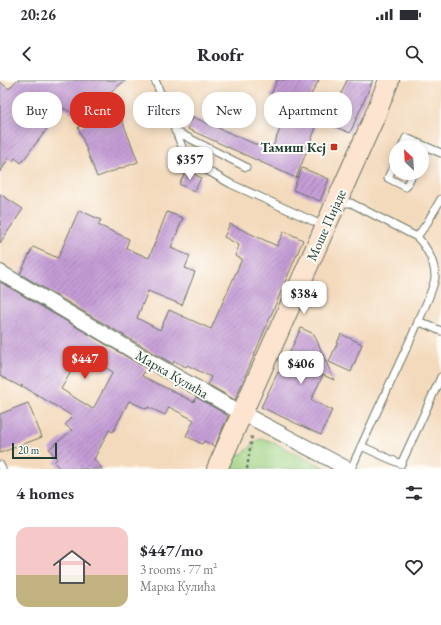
<!DOCTYPE html>
<html lang="en">
<head>
<meta charset="utf-8">
<style>
	:root { --surface:#fff; --page:#f2f2f3; --text:#2b2b33; --muted:#7c7c81; --line:#e1e1e2; --accent:#d93025 }
	body { margin:0; font-family:"EB Garamond",serif; background:var(--page); color:var(--text); height:100vh; display:flex; flex-direction:column; font-size:15px; white-space:nowrap }
	* { box-sizing:border-box; margin:0 }
	p { font-size:13px; color:var(--muted) }
	.icon { flex:none; width:22px; height:22px; fill:none; stroke:currentColor; stroke-width:2; stroke-linecap:round; stroke-linejoin:round }
	.map { position:relative; height:389px; overflow:hidden }
	.details { display:flex; flex-direction:column; background:var(--surface); flex:1 }
	.details>* { flex:none }
	.hud { position:absolute; left:12px; top:12px; width:417px; height:36px; display:flex; gap:8px }
	.needle { width:26px; rotate:335deg }
	.controls { position:absolute; left:389px; top:60px; display:grid; gap:8px }
	.controls a { display:grid; place-items:center; width:40px; height:40px; border-radius:50%; background:var(--surface); box-shadow:0 2px 10px #0003; font-size:20px }
	.scale { position:absolute; left:12px; bottom:10px; width:45px; box-sizing:border-box; padding-left:4px; border:2px solid #1f3d34; border-top:0; font-size:11px; line-height:14px; white-space:nowrap; color:#1f3d34; -webkit-text-stroke:3px #fdfcf7; paint-order:stroke }
	.price { position:absolute; translate:-50% -34px; padding:0 9px; border-radius:8px; background:#fff; color:#222; font-size:13px; line-height:26px; filter:drop-shadow(0 1px 2px #0008) }
	.price::after { content:''; position:absolute; left:50%; top:24px; width:12px; height:9px; margin-left:-6px; background:inherit; clip-path:polygon(0 0,100% 0,50% 100%) }
	.price.active { background:var(--accent); color:#fff }
	ul { padding:0; list-style:none }
	li { display:flex; align-items:center; gap:12px; height:100px; padding:0 16px }
	li+li { border-top:1px solid var(--line) }
	li span { display:grid; place-items:center; flex:none; width:112px; height:80px; border-radius:12px; color:#555 }
	li>.icon { margin-inline-start:auto }
	span .icon { width:48px; height:48px; fill:#fffc; stroke-width:1 }
	li b { font-size:17px }
	h2 { display:flex; justify-content:space-between; align-items:center; height:48px; padding:0 16px; font-size:17px }
	.chip { padding:0 14px; border-radius:16px; background:var(--surface); box-shadow:0 2px 10px #0003; font-size:14px; line-height:36px }
	.chip.active { background:var(--accent); color:#fff }
	.status { display:flex; justify-content:space-between; align-items:center; height:28px; padding:0 20px; background:var(--surface); direction:ltr }
	.status svg { height:11px; fill:currentColor }
	header { display:flex; justify-content:space-between; align-items:center; height:52px; padding:0 16px; background:var(--surface); font-size:18px; font-weight:800 }
	.map>svg:first-child { display:block }
	.park { fill:#9ed182; stroke:#5e875b }
	.building { fill:url(#building-hatch); fill-rule:evenodd }
	.lines { fill:none; stroke-linecap:round; stroke-linejoin:round }
	.lane-casing { stroke:#6a7464; stroke-width:9 }
	.street-casing { stroke:#6a7464; stroke-width:16 }
	.secondary-casing { stroke:#6a7464; stroke-width:22 }
	.path { stroke:#6a7464; stroke-width:2.5; stroke-dasharray:3 3; stroke-linecap:butt }
	.lane { stroke:#fff; stroke-width:7 }
	.street { stroke:#fff; stroke-width:14 }
	.secondary { stroke:#fde4d0; stroke-width:20 }
	.poi-dot { fill:#c8321e; stroke:#fdfcf7; stroke-width:1.5 }
	.labels { text-anchor:middle; stroke-width:4; stroke-linejoin:round; paint-order:stroke }
	.poi-label { font-size:14px; font-weight:bold; fill:#1f3d34; stroke:#fdfcf7; text-anchor:end }
	.street-label { font-size:14px; fill:#1f3d34; stroke:#fdfcf7 }
</style>
</head>
<body>
<div class="status"><b>20:26</b><svg viewBox="0 0 49 12"><path d="M0 12V9h3v3zM5 12V6h3v6zM10 12V3h3v9zM15 12V0h3v12zM26 1h20v11H26zM47 4h2v5h-2z"/></svg></div>
<header><svg class="icon" aria-label="back" viewBox="0 0 24 24"><path d="M15 5l-7 7 7 7"/></svg>Roofr<svg class="icon" aria-label="search" viewBox="0 0 24 24"><circle cx="10" cy="10" r="6"/><path d="M15 15l6 6"/></svg></header>
<div class="map">
<svg width="441" height="389" viewBox="0 0 441 389">
	<defs>
		<pattern id="building-hatch" width="6" height="6" patternUnits="userSpaceOnUse"><rect width="6" height="6" fill="#c59cd6"/><path d="M-1 1l2-2M0 6l6-6M5 7l2-2" fill="none" stroke="#9f80ae"/></pattern>
	</defs>
	<rect width="100%" height="100%" fill="#fdfcf7"/>
	<filter id="ink" filterUnits="userSpaceOnUse"><feTurbulence type="fractalNoise" baseFrequency=".025" numOctaves="2"/><feDisplacementMap in="SourceGraphic" scale="8" xChannelSelector="R" yChannelSelector="G"/><feConvolveMatrix kernelMatrix="1 2 1 2 8 2 1 2 1" color-interpolation-filters="sRGB"/></filter>
	<filter id="wash" filterUnits="userSpaceOnUse"><feTurbulence type="fractalNoise" baseFrequency=".012" numOctaves="4" result="noise"/><feDisplacementMap in="SourceGraphic" scale="16" xChannelSelector="R" yChannelSelector="G"/><feGaussianBlur stdDeviation="0.9" result="paint"/><feColorMatrix in="noise" values="0 0 0 0 0 0 0 0 0 0 0 0 0 0 0 0 0 1.4 0 .05"/><feComposite in="paint" operator="in"/></filter>
	<g filter="url(#wash)">
		<rect width="100%" height="100%" fill="#f4dabd"/>
		<path class="park" d="M259,359L268,360L328,389H229L236,374H242Z"/>
		<g id="blocks">
			<path class="building" d="M17,0H126L75,39L74,34L63,28L21,83L15,78L13,81L9,78L0,92V2L9,9Z
				M277,0H319L308,20L334,31L347,0H373L350,53L319,40L296,98L188,49L193,37L271,71L289,27L284,25L285,23L270,17Z
				M119,32L138,82L97,97L78,47Z
				M302,88L329,99L320,121L293,110Z
				M187,90L201,98L194,112L179,104Z
				M0,114L23,129L0,163Z
				M79,130L101,140L98,145L129,159L126,168L149,178L167,132L183,138L171,168L190,176L185,188L195,192L182,225L148,211L137,238L160,250L169,230L211,249L242,179L235,176L239,165L224,157L230,144L277,166L284,151L303,160L235,320L208,304L211,297L187,285L186,287L174,281L173,284L154,273L20,194L33,167L58,178Z
				M0,202L146,288L142,296L194,322L196,317L227,335L228,336L215,366L204,361L202,364L186,356L194,340L169,327L165,335L148,327L147,329L129,321L113,352L109,350L94,379L102,389H60L54,382L57,379L49,369L72,350L65,345L72,336L21,305L23,308L0,296ZM81,274L113,292L93,329L61,309Z
				M301,248L314,254L334,300L323,295L311,320L332,330L321,355L261,327L278,292L280,293Z
				M341,254L362,264L351,292L329,282Z
				M28,323L42,357L0,373V334Z"/>
		</g>
	</g>
	<g filter="url(#ink)">
		<use href="#blocks" fill-opacity="0" stroke="#6a7464" stroke-width="1"/>
		<g class="lines">
			<g class="lane-casing">
				<path id="lane" d="M155,0L187,79L231,104L324,146
					M175,51L246,87
					M402,67L406,58L441,73
					M422,75L426,67
					M396,80L388,98L406,107L413,93
					M338,123H351L417,157C427,167 435,183 435,197C434,210 418,241 413,254C392,299 371,344 351,389
					M417,157L427,143L441,119
					M418,241L441,251
					M361,366L401,384L441,297
					M0,385L2,389"/>
			</g>
			<g class="street-casing">
				<path id="street" d="M0,192L148,280L227,325L348,389"/>
			</g>
			<g class="secondary-casing">
				<path id="secondary" d="M217,389L374,38L389,0"/>
			</g>
			<path class="path" d="M247,389L252,355"/>
			<use href="#lane" class="lane"/>
			<use href="#street" class="street"/>
			<use href="#secondary" class="secondary"/>
		</g>
	</g>
	<rect class="poi-dot" x="330" y="63" width="8" height="8" rx="2"/>
	<g class="labels">
		<g class="poi-label">
			<text x="326" y="72">Тамиш Кеј</text>
		</g>
		<g class="street-label">
			<text transform="translate(326 145) rotate(-66)" y="5">Моше Пијаде</text>
			<text transform="translate(172 294) rotate(30)" y="5">Марка Кулића</text>
		</g>
	</g>
</svg>
<div class="controls">
<a><svg class="needle" viewBox="-14 -14 28 28"><path d="M0-13l5 13h-10z" fill="#e53935"/><path d="M0 13l5-13h-10z" fill="#7c7c81"/></svg></a>
</div>
<div class="scale">20 m</div>
<b class="price" style="left:190px;top:101px">$357</b>
<b class="price" style="left:304px;top:235px">$384</b>
<b class="price active" style="left:85px;top:300px">$447</b>
<b class="price" style="left:301px;top:305px">$406</b>
<div class="hud">
<a class="chip">Buy</a>
<a class="chip active">Rent</a>
<a class="chip">Filters</a>
<a class="chip">New</a>
<a class="chip">Apartment</a>
</div>
</div>
<section class="details">
<h2>4 homes<svg class="icon" aria-label="filters" viewBox="0 0 24 24"><path d="M4 7h16M4 17h16"/><circle cx="9" cy="7" r="2"/><circle cx="15" cy="17" r="2"/></svg></h2>
<ul>
<li><span style="background:linear-gradient(#f6c9c9 60%,#c2b280 0)"><svg class="icon" aria-label="home" viewBox="0 0 24 24"><path d="M3 11l9-7 9 7M6 9v11h12V9"/></svg></span><div><b>$447/mo</b><p>3 rooms · 77 m²</p><p>Марка Кулића</p></div><svg class="icon" aria-label="heart" viewBox="0 0 24 24"><path d="M12 20l-8-8c-3-5 5-10 8-4 3-6 11-1 8 4z"/></svg></li>
</ul>
</section>
</body>
</html>
